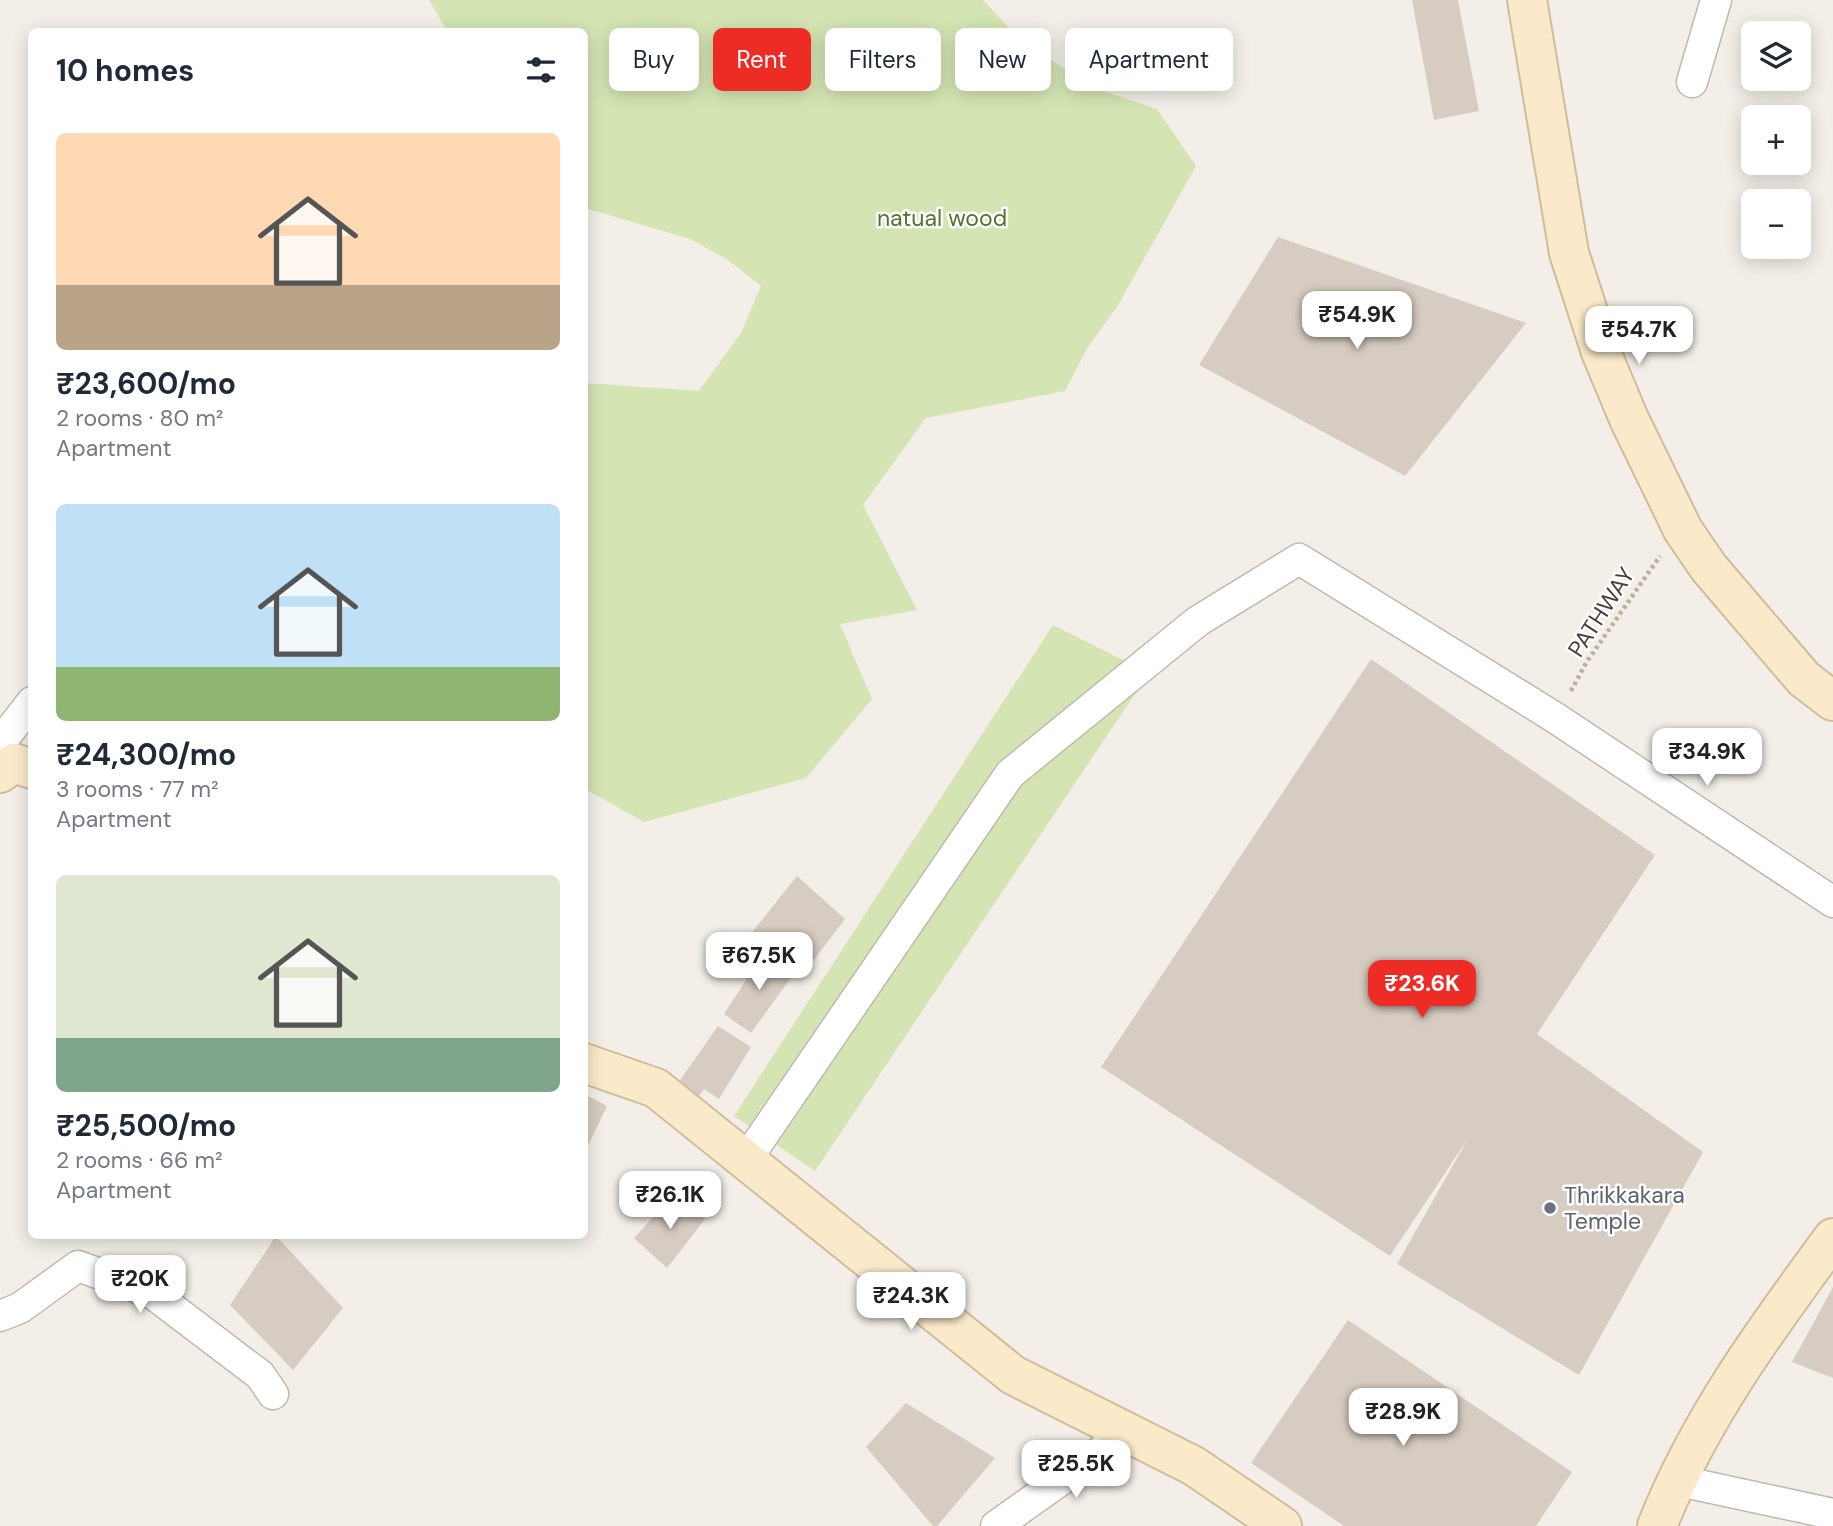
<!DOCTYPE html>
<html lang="en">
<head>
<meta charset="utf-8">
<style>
	:root { --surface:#fff; --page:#f2f2f3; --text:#1f2937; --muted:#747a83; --accent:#ed2c25 }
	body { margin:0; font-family:"DM Sans",sans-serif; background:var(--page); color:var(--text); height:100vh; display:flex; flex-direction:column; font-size:26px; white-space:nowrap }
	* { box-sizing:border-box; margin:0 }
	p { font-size:23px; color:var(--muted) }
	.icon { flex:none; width:38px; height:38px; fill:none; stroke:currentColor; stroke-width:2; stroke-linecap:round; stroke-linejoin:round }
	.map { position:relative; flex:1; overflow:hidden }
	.panel { position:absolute; left:28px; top:28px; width:560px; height:1211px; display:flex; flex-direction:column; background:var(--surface); border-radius:10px; box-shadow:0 4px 18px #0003 }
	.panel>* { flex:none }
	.hud { position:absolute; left:609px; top:28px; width:665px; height:63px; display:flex; gap:14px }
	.tools { position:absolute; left:1741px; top:21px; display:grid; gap:14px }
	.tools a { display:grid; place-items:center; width:70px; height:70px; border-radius:10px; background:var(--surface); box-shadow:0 4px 18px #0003; font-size:35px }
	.price { position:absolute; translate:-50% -60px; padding:0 16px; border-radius:14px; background:#fff; color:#222; font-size:23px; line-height:46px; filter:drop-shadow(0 2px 4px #0008) }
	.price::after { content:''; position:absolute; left:50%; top:42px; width:21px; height:16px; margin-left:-10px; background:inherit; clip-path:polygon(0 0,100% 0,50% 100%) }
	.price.selected { background:var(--accent); color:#fff }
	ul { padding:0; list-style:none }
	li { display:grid; align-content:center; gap:14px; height:371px; padding:0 28px }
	li span { display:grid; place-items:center; height:217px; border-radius:10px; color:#555 }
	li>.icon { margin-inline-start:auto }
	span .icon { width:126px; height:126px; fill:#fffc; stroke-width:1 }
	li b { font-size:30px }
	h2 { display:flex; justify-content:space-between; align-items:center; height:84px; padding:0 28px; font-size:30px }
	.chip { padding:0 24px; border-radius:10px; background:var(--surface); box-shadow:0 4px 18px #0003; font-size:24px; line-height:63px }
	.chip.selected { background:var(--accent); color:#fff }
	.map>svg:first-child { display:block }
	.green { fill:#d4e5b3 }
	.building { fill:#d7ccc1 }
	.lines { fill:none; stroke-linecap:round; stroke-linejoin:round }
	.street-casing { stroke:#c1b8ae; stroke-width:33 }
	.secondary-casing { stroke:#d0bc9a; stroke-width:42 }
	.path { stroke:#bfaf9d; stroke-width:4.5; stroke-dasharray:3.5 3.5; stroke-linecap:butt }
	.street { stroke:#fff; stroke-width:30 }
	.secondary { stroke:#fbeaca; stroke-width:38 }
	.worship-dot { fill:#6b7280; stroke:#fff; stroke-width:2.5 }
	.labels { text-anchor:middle; stroke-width:5; stroke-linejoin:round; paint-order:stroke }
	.park-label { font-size:23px; fill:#51752e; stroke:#fff }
	.street-label { font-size:23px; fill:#463f37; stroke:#fff }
	.worship-label { font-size:23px; fill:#5b616d; stroke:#fff; text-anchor:start }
</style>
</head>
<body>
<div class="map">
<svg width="1833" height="1526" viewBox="0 0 1833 1526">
	<rect width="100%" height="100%" fill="#f3efe8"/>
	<path class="green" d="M429,0H983L1011,30L1088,86L1157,109L1196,166L1117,307L1088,347L1065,391L926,418L863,505L917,610L840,624L872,699L806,778L644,822L585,789V383L699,391L741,333L761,286L728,260L690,239L585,208L584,32L447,31Z
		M1053,625L1149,673L815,1171L734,1116Z"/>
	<path class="building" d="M1412,0H1458L1479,111L1434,120Z
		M1278,237L1526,323L1405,476L1199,365Z
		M1371,659L1655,855L1537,1034L1703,1152L1579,1375L1397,1264L1469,1137L1390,1256L1101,1067Z
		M797,876L845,919L804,973L753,931Z
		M765,951L795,972L751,1033L724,1014Z
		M718,1026L751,1047L719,1099L704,1089L696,1100L676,1086Z
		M584,1094L607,1106L584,1154Z
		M673,1195L705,1219L667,1268L634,1238Z
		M276,1236L343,1308L293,1370L230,1305Z
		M1833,1287V1378L1792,1362Z
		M1348,1320L1572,1472L1536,1526H1344L1251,1463Z
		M906,1403L995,1458L937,1526H933L866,1447Z"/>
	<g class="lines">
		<g class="street-casing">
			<path id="street" d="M1692,82L1716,0
				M0,743L32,702
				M746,1160L1010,774L1198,621L1299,559L1554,717L1833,902
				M0,1316L20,1308L78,1266L152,1293L260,1375L273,1394
				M1675,1480L1833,1514
				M996,1526L1127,1433"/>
		</g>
		<g class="secondary-casing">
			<path id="secondary" d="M1527,0L1569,253L1601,352L1629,419L1683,530L1709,568L1804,679L1833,701
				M0,773L14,763L32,769
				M584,1063L656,1088L1013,1375L1194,1466L1282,1526
				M1657,1526C1699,1420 1766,1329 1833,1238"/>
		</g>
		<path class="path" d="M1571,691L1586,663L1660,556"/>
		<use href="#street" class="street"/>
		<use href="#secondary" class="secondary"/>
	</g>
	<circle class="worship-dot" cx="1550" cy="1208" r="7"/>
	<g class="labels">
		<g class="park-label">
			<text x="942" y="226">natual wood</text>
		</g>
		<g class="street-label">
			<text transform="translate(1601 612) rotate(-57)" y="8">PATHWAY</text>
		</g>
		<g class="worship-label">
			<text x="1564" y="1203">Thrikkakara<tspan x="1564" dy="26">Temple</tspan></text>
		</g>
	</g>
</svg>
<div class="tools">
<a><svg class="icon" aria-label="layers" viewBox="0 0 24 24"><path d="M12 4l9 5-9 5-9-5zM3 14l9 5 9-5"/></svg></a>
<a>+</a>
<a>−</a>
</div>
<b class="price" style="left:1357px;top:351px">₹54.9K</b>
<b class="price" style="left:1639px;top:366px">₹54.7K</b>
<b class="price" style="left:1707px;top:788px">₹34.9K</b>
<b class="price" style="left:759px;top:992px">₹67.5K</b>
<b class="price selected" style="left:1422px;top:1020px">₹23.6K</b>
<b class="price" style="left:670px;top:1231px">₹26.1K</b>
<b class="price" style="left:140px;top:1315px">₹20K</b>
<b class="price" style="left:911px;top:1332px">₹24.3K</b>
<b class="price" style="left:1403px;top:1448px">₹28.9K</b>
<b class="price" style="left:1076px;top:1500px">₹25.5K</b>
<div class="hud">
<a class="chip">Buy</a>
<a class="chip selected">Rent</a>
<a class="chip">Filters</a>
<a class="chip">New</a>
<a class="chip">Apartment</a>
</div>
<section class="panel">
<h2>10 homes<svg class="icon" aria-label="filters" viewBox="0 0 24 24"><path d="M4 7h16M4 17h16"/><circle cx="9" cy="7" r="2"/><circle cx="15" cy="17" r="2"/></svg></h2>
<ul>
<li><span style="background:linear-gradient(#ffd9b3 70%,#b9a48a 0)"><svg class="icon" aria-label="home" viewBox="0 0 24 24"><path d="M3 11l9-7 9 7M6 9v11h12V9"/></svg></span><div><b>₹23,600/mo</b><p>2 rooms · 80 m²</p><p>Apartment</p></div></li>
<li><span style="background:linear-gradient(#bfe0f5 75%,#8fb573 0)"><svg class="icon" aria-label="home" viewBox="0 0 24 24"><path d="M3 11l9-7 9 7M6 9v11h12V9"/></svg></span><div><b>₹24,300/mo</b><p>3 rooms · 77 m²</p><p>Apartment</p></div></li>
<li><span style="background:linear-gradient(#dfe7d0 75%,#7fa58c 0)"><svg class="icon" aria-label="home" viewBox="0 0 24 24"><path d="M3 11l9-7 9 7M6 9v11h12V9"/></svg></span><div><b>₹25,500/mo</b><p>2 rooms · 66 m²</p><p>Apartment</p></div></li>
</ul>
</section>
</div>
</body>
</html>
